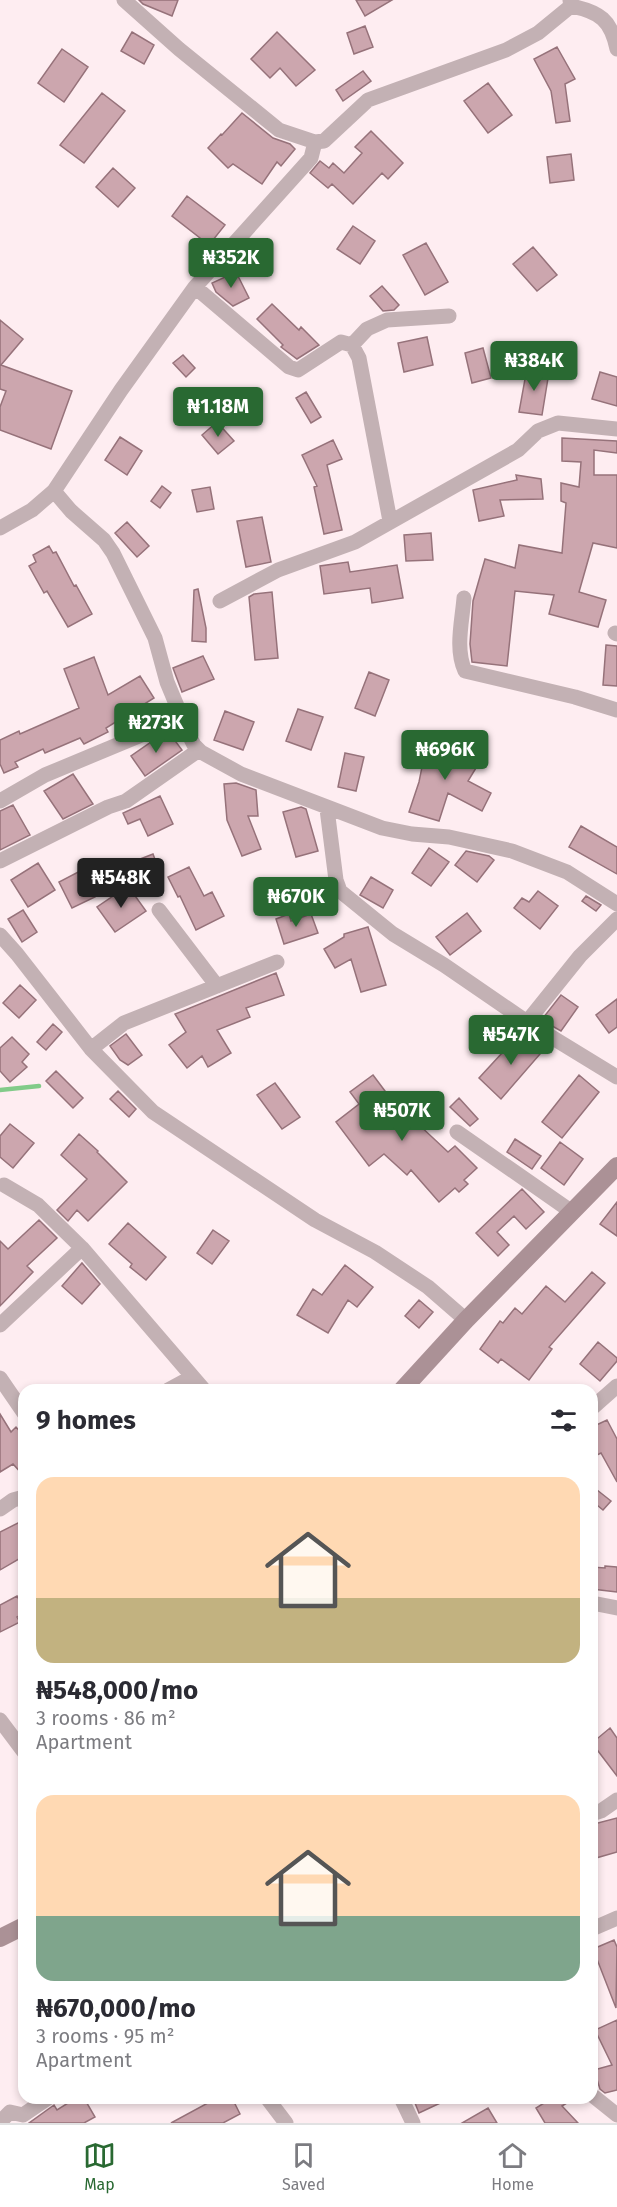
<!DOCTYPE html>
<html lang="en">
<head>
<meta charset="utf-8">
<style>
	:root { --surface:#fff; --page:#f2f2f3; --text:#2b2b33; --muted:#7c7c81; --line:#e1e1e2; --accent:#296932 }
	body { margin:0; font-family:"Fira Sans",sans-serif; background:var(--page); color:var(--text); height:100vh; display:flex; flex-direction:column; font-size:22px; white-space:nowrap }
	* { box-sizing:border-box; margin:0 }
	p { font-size:20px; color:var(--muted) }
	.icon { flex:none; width:33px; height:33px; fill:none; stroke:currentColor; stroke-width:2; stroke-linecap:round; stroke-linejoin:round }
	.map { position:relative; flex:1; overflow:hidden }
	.drawer { position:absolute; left:18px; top:1384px; width:580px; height:720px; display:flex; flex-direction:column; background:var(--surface); border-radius:18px; box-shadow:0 3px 9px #0003 }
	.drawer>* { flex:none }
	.price { position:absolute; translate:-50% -51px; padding:0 14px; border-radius:6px; background:var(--accent); color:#fff; font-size:20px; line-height:39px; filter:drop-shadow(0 2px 3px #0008) }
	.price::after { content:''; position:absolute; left:50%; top:36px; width:18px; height:14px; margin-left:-9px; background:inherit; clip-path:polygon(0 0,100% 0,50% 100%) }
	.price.current { background:#222; color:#fff }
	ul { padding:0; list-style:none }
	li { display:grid; align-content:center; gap:12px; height:318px; padding:0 18px }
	li span { display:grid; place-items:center; height:186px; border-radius:18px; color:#555 }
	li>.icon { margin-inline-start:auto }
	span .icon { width:108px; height:108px; fill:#fffc; stroke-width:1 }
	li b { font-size:26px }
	h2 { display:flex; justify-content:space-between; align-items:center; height:72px; padding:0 18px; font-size:26px }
	.tabs { display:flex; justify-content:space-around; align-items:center; height:84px; border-top:2px solid var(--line); background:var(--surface); font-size:16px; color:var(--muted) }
	.tabs a { display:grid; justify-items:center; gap:3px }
	.tabs .current { color:var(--accent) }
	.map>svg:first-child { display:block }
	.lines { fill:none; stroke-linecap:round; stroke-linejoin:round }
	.stream { stroke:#82cb89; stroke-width:4.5 }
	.building { fill:#cca6ae; stroke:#96727a; stroke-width:1.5 }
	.street { stroke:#c3b1b4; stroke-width:15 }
	.secondary { stroke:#ab9196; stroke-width:18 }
</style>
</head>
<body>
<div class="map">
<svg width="617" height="2123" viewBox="0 0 617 2123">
	<rect width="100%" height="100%" fill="#feedf1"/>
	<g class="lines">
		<path class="stream" d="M0,1090L39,1086"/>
	</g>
	<path class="building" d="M139,0H178L172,16L143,4Z
		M356,0H392L365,16Z
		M365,26L373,47L354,54L347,33Z
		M132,32L154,45L144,64L121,51Z
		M277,32L315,70L296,86L280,68L270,78L251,59Z
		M557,47L575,79L565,84L570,121L556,123L551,91L534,59Z
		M62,49L88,67L64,102L38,83Z
		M363,71L371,81L343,101L336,90Z
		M488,83L512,115L488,133L464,101Z
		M102,93L125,111L84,163L60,145Z
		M242,113L273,138L290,144L295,149L281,166L277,162L262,184L233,164L228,168L208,148L221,134L222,135Z
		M371,131L403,163L388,179L382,173L353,204L332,184L328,188L310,173L320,161L329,168L333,163L344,173L362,153L355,147Z
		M571,154L574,180L550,183L547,157Z
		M113,168L135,188L118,207L96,187Z
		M187,196L225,225L209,245L172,216Z
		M353,226L375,241L360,264L337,249Z
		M426,243L448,282L425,295L403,255Z
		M533,247L557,275L537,291L513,264Z
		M236,272L249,298L233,306L216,292L212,283Z
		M382,286L399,305L394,310L383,311L370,296Z
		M272,304L299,330L301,327L319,345L297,359L281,347L283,345L257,319Z
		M0,320L23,339L1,365L72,391L51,449L0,430V407L6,391L0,389Z
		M427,337L433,365L404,372L398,343Z
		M483,348L491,378L472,383L465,353Z
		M183,355L195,368L186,377L173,363Z
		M527,368L549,372L542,415L519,412Z
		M600,372L617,377V406L592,399Z
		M306,392L321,417L311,423L296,398Z
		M217,422L234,441L218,454L202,435Z
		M120,437L142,451L127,475L105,460Z
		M562,438L617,441V453L594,450V475H617V548L593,543L579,592L606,600L598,627L549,614L554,595L515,591L507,666L472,662L470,644L473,601L485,559L515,568L519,545L562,553L566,503L561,501V483L579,487L581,462L562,461Z
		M333,440L342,459L327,465L342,530L324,534L314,487L317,486L302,455Z
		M516,475L541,479L543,499L500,500L504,516L479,521L473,490L517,480Z
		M162,486L171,493L160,508L151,501Z
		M210,487L214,509L197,512L192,490Z
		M262,517L271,562L246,567L237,521Z
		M127,522L149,546L137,557L115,533Z
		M431,533L433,560L406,561L404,535Z
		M49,546L53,553L56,552L74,586L76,585L92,614L68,627L47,591L44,593L29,566L36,562L33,555Z
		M348,562L350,572L397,565L403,598L372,603L370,588L324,594L320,566Z
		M198,589L206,628V642L192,641L194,590Z
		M272,592L278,658L255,660L249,597L254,594Z
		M606,645L617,646V686L603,685Z
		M203,656L214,679L182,692L173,668Z
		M94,657L108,695L140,676L154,698L106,728L108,732L84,744L80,738L45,753L43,749L15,762L18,767L4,773L0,764V740L19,731L20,734L79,708L64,669Z
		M369,672L389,680L375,716L355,708Z
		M298,709L323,717L311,750L286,741Z
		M225,711L254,722L243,750L214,740Z
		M170,734L182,750L145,776L131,756L154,740Z
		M428,736L452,742L450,752L476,768L468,781L491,793L482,811L448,793L439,821L409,812L419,782L423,762L421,761Z
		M345,753L364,757L356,791L338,787Z
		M73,774L93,804L63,819L44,791Z
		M236,783L256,790L258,816H248L261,849L242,856L227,820L224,784Z
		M160,796L173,824L148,836L140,819L128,824L123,813Z
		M13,805L30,835L0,850V811Z
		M301,807L306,809L318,851L296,857L283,812Z
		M581,826L617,847V874L569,847Z
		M429,848L449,862L431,886L412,873Z
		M466,851L489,856L494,860L477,882L455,865Z
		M153,854L159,870L136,878L130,863Z
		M38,863L55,890L28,907L11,880Z
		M189,867L204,896L212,892L224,916L196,930L180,896L178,897L168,877Z
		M82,870L95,897L72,908L59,882Z
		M371,877L393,890L383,908L360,895Z
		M128,886L146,911L115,932L97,907Z
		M538,891L558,906L540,929L514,908L522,898L529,902Z
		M586,896L601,905L596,911L582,901Z
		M23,910L37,932L22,942L8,919Z
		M467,913L481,931L450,955L436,937Z
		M289,914L291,921L311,914L318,933L284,944L276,919Z
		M368,927L386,985L361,992L351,959L335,968L324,949L344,937V934Z
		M276,973L284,995L246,1008L250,1017L217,1030L231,1053L208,1067L202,1056L187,1068L169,1045L186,1032L175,1014Z
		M20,985L36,1000L19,1018L3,1003Z
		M561,995L578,1007L561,1031L545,1022L543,1018Z
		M617,999V1027L609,1033L596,1015Z
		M53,1024L62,1032L46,1050L37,1042Z
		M126,1034L142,1055L128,1065L120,1060L110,1046Z
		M12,1037L29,1054L22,1062L27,1067L10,1082L0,1071V1048Z
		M534,1038L547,1046L501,1099L479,1078L514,1040L525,1050Z
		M56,1071L83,1098L73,1108L46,1081Z
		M373,1075L412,1127L416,1122L448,1152L455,1146L477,1168L464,1180L468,1184L459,1192L455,1188L439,1202L411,1170L407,1175L384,1154L369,1166L336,1122L359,1104L350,1092Z
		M579,1075L599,1092L562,1138L542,1122Z
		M275,1083L300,1117L282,1129L257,1095Z
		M118,1091L136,1109L129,1117L110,1099Z
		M459,1098L478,1119L470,1126L450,1107Z
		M10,1124L34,1143L13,1168L0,1157V1136Z
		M79,1134L98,1151L97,1152L127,1182L88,1221L77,1210L68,1221L57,1210L87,1179L61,1155Z
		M515,1139L541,1156L532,1169L507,1152Z
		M560,1142L583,1159L564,1185L541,1168Z
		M522,1189L544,1212L526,1229L514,1216L497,1232L509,1245L498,1256L476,1233Z
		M617,1202V1236L600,1224Z
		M39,1220L57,1238L27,1266L33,1272L0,1306V1241L8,1249Z
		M128,1223L166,1257L146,1280L130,1267L132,1264L109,1244Z
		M213,1230L229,1241L212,1264L197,1253Z
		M82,1263L100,1284L82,1304L62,1286Z
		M345,1265L373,1287L357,1307L348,1300L328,1333L297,1315L313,1289L322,1295Z
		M592,1272L605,1283L549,1347L552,1349L529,1380L501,1359L498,1363L480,1349L500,1321L503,1323L515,1308L522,1314L546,1286L565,1302Z
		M419,1300L433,1312L419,1328L405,1316Z
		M598,1342L617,1358V1361L600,1381L580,1364Z
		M0,1414L11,1432L16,1427L24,1436V1476L13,1464L0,1472Z
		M607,1420L617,1439V1482L601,1453L597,1455L592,1447V1427Z
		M592,1486L611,1501L603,1510L592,1501Z
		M24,1520V1556L0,1570V1532Z
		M605,1566L617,1567V1592L592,1589V1567L605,1568Z
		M17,1596L24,1608V1613L17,1617L20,1622L0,1632V1605Z
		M610,1728L617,1738V1776L592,1743Z
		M617,1818V1852L596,1858L592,1848V1831L596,1830L594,1824Z
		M614,1940L617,1947L616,2008L593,1949Z
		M617,2020V2090L605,2093L600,2089L594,2070L612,2065L595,2030Z
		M76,2098H84L95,2117L84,2123H29L54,2105L57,2110Z
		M217,2098H232L240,2114L223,2123H171Z
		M413,2098H451L419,2113Z
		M552,2098H575L562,2106L578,2123H545L536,2108Z
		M488,2108L497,2123H462Z"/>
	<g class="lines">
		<path class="street" d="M124,0L179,49L279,130L315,142L324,141L368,100L506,50L538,33L571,6L570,0
			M571,6C600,12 611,20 617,49
			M195,287L289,367L298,370L341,342L352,345L359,358L390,521
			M352,345L367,329L387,320L449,316
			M54,491L71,511L104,540L113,553L155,638L167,682L189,735L194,745L201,752L241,774L382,828L412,834L449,837L512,851L567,872L617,904
			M0,528L32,510L54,491L121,390L195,287L311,158L315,142
			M464,598C462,622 455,649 465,671L575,697L617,710
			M220,601L278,570L355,542L518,450L538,431L558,423L617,429
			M615,633L617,634
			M0,801L45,775L182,718
			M327,809L336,880L340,891L393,934L444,965L527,1022L617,1077
			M0,861L108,807L126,801L199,750
			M159,910L217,986
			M0,935L17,954L91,1049L153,1112L315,1220L375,1252L428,1287L466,1320
			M527,1022L580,956L617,919
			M91,1049L124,1023L277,962
			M457,1132L572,1212
			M4,1185L38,1205L82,1248L204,1390
			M0,1325L82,1248
			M0,1378L24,1413
			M168,1390L192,1377
			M592,1408L617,1386
			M0,1509L13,1500L24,1497
			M592,1603L617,1608
			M0,1720L24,1752
			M592,1814L601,1811L617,1800
			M592,1929L617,1918
			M592,2095L617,2115
			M267,2098L286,2123
			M401,2098L413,2123
			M0,2122L10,2112L23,2115L48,2098"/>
		<path class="secondary" d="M402,1390L466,1320L617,1166
			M0,1938L24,1926"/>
	</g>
</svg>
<b class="price" style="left:231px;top:289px">₦352K</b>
<b class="price" style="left:534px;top:392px">₦384K</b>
<b class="price" style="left:218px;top:438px">₦1.18M</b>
<b class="price" style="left:156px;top:754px">₦273K</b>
<b class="price" style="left:445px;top:781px">₦696K</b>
<b class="price current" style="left:121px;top:909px">₦548K</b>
<b class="price" style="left:296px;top:928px">₦670K</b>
<b class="price" style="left:511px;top:1066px">₦547K</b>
<b class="price" style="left:402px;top:1142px">₦507K</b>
<section class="drawer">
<h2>9 homes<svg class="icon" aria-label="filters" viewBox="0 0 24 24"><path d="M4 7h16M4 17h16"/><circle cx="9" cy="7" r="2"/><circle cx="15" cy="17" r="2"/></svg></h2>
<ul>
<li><span style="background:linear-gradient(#ffd9b3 65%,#c2b280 0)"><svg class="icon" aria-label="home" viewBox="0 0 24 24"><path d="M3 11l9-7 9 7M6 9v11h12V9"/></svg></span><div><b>₦548,000/mo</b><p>3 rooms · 86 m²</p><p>Apartment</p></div></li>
<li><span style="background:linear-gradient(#ffd9b3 65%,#7fa58c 0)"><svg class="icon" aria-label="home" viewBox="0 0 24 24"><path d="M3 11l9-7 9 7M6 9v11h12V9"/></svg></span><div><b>₦670,000/mo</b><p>3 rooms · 95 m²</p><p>Apartment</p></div></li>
</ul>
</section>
</div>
<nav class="tabs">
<a class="current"><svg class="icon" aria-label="map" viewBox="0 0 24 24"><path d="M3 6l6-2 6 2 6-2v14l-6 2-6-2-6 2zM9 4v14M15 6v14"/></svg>Map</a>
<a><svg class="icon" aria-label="saved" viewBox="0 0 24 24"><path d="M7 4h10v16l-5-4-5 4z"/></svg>Saved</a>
<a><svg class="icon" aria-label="home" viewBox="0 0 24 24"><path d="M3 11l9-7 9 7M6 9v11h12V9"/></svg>Home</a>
</nav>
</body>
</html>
